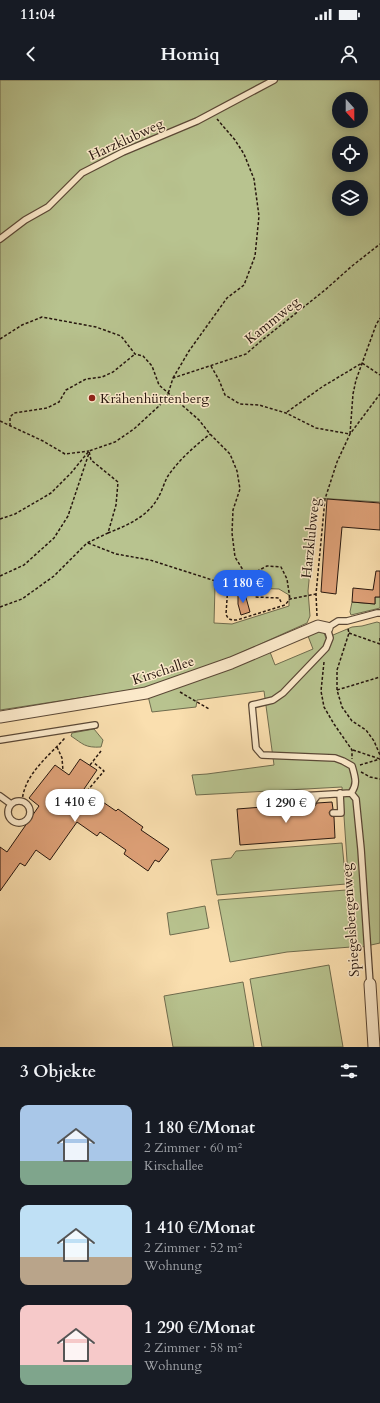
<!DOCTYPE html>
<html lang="de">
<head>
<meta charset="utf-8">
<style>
	:root { --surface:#171b24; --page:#242831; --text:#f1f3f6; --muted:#9ea1a6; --accent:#2563eb }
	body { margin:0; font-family:Cardo,serif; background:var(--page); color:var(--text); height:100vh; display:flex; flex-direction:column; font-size:15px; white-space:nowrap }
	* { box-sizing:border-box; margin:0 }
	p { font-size:13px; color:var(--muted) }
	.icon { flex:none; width:22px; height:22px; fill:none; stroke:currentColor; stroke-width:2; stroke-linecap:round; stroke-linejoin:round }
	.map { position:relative; height:967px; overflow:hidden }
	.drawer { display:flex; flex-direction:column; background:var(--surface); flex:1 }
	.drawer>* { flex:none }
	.needle { width:26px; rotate:159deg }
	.controls { position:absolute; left:332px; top:12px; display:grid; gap:8px }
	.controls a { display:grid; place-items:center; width:36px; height:36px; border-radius:50%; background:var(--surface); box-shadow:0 2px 10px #0003; font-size:20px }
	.price { position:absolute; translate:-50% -34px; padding:0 9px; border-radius:14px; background:#fff; color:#222; font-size:13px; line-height:26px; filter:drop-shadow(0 1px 2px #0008) }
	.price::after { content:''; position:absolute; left:50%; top:24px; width:12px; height:9px; margin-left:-6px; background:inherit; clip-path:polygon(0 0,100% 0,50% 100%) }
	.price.current { background:var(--accent); color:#fff }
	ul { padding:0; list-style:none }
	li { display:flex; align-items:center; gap:12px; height:100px; padding:0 20px }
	li span { display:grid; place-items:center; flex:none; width:112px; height:80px; border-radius:8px; color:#555 }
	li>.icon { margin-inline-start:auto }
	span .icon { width:48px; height:48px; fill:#fffc; stroke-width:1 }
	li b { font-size:17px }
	h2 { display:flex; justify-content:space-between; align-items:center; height:48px; padding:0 20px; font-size:17px }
	.status { display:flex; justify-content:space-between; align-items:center; height:28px; padding:0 20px; background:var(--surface); direction:ltr }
	.status svg { height:11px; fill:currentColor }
	header { display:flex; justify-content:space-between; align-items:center; height:52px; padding:0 20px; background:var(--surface); font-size:18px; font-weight:700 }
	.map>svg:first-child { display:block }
	.green { fill:#b8c38f; stroke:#6f6c4e; fill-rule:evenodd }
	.building { fill:#dfa178; stroke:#26160e }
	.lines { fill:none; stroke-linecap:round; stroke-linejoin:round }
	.lane-casing { stroke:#5b4836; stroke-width:8 }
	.street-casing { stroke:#5b4836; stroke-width:13 }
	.path { stroke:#26160e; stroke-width:1.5; stroke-dasharray:3 2; stroke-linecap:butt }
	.lane { stroke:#fceacb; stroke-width:5.5 }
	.street { stroke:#fceacb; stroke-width:11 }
	.poi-dot { fill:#8f2418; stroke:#fceacb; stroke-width:1.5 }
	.labels { text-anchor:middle; stroke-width:3; stroke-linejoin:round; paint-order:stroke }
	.street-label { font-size:14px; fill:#26160e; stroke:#fceacb }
	.poi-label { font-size:14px; fill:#26160e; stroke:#fceacb; text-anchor:start }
</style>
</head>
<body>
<div class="status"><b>11:04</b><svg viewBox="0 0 49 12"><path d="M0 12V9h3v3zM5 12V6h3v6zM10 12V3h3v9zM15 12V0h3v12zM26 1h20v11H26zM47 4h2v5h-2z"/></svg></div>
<header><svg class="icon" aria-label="back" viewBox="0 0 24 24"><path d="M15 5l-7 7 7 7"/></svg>Homiq<svg class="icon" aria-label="person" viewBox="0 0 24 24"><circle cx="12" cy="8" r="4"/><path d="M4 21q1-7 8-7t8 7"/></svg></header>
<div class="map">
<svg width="380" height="967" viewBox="0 0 380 967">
	<rect width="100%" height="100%" fill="#fadfaf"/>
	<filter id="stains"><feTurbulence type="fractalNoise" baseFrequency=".005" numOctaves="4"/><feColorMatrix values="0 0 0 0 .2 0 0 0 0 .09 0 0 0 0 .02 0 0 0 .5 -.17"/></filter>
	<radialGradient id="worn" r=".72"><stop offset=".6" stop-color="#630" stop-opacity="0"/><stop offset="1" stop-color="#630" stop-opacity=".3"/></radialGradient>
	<path class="green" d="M0,0H380V422L317,418L308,511L310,536L307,543L229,578L144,608L0,630ZM339,19H361V41H339ZM339,63H361V85H339ZM339,107H361V129H339ZM215,506L222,507L279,509L289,515V526L232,544L214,543Z
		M375,517H380V528L351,535L350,532L352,522L375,524Z
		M377,542L380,543V863L353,869L342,707L196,715L192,695L207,694L274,685L264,611L197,620L196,627L152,632L148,616L270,572L275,585L313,569L308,556L320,551L324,553L326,558L352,547L362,546Z
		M94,649L103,660L101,667C85,668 83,664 71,656L72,653Z
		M342,763L346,804L217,815L211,780L231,778L236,771Z
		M346,810L351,867L287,872L230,882L218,820Z
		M205,826L209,848L170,855L167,833Z
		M329,885L343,967H262L250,899Z
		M243,902L254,967H173L164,916Z"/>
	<path class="building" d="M327,419L380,423V450L342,447L336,514L321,512Z
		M376,491H380V517H375V524L352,522L353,508L373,510Z
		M238,514H245L250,532L241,535L238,524Z
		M80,679L97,690L84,709L116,731L118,729L143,747L141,750L169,769L159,782L155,780L148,791L124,774L126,770L100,752L97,756L77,742L50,780L36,770L25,786L20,783L0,811V767L7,772L39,726L29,718L55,685L69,695Z
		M332,722L333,729L330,731L329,733L331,736L334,737L335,758L240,765L237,729L263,727L264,730L267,731L270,730L271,727L307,724L308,727L311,728L314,727L317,723Z"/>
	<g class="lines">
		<g class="lane-casing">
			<path id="lane" d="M0,159L25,140L48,127L82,93L123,72L197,41L274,0
				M0,660L95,645
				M351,713C358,704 355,697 352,686L343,681L335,678L262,675L256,668L252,625L273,620L283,613L326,568L330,558L327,548L338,541H347L377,533H380
				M351,713L356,719L361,769L370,904
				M0,716L11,724
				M8 732a11 11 0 1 1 22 0a11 11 0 1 1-22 0Z
				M311,724L317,716
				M267,727L266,718L351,713
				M333,733H341L340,713"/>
		</g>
		<g class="street-casing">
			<path id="street" d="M0,637L146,613L231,583L318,546L327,548
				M370,904L374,967"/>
		</g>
		<path class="path" d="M0,259L22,245L42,237L96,247L121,256L135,274L143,276L152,286L159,305L199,340L210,354L230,374L237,391L240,409L233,430L232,453L235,477L253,506L255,517L279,518L281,522
			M211,286L219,300L225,315L240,324L259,325L286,333L316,348L350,354L353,314L356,300L376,245L380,238
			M173,298L189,271L227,218L244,205L255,176L259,136L254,99L244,74L235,60L217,39
			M287,332L322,307L362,283L380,295
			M0,341L43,361L65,374L89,371
			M10,346V337L14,333L47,328L59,322L66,310L86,299L102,297L113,292L135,274
			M0,439L15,434L51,413L71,393L89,371L115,362L134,349L160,325L168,314L173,298L246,274L261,261L325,210L352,186L380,164
			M108,453C128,445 149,436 159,416C163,409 165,399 170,393C181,378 195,366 210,354
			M88,463L116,474L150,480L228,505L253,506
			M0,496L24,485L54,458L68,436L89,373
			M248,496L267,486L281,487L287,499L290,519
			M228,505L226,534C228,540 231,540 237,540L285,525L290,519L316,514
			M0,527L22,519L54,496L87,463L108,453L116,425L118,402L91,380L89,371
			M317,536L316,514L325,419L337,382L350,354L380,314
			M348,549L349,553L337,590V610L342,627L352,641L366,650L374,661L380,675
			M349,553L380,564
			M380,558V563
			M324,582L321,611L324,627L334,644L352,670V679
			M337,610L380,597
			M180,612L209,629
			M57,667L62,678L63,691
			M353,670L380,679
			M90,685L101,671
			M360,685L380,679
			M361,692L370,697L380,699
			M87,711L104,691L93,682
			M22,722C24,694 48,677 65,658
			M29,735L32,736"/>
		<use href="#lane" class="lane"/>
		<use href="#street" class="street"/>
	</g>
	<circle class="poi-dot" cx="92" cy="318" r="4"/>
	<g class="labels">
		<g class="street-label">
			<text transform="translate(126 59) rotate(-25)" y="5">Harzklubweg</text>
			<text transform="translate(272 240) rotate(-39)" y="5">Kammweg</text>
			<text transform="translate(310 458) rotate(-84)" y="5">Harzklubweg</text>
			<text transform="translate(163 590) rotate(-18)" y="5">Kirschallee</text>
			<text transform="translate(350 840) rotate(-94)" y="5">Spiegelsbergenweg</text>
		</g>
		<g class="poi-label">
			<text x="100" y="323">Krähenhüttenberg</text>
		</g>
	</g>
	<rect width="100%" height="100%" filter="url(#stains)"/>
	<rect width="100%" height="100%" fill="url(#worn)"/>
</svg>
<div class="controls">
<a><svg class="needle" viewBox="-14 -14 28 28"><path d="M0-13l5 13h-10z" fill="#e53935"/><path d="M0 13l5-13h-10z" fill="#9ea1a6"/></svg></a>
<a><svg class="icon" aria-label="locate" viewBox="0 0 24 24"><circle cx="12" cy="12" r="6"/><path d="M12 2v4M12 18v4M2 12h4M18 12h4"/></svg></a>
<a><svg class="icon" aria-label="layers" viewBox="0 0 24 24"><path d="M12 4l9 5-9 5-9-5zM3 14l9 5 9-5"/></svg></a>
</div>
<b class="price current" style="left:243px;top:524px">1 180 €</b>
<b class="price" style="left:75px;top:743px">1 410 €</b>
<b class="price" style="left:286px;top:744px">1 290 €</b>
</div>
<section class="drawer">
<h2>3 Objekte<svg class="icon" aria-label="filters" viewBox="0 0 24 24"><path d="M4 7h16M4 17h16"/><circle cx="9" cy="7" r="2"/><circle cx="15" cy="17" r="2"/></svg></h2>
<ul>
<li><span style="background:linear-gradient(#a9c7e8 70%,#7fa58c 0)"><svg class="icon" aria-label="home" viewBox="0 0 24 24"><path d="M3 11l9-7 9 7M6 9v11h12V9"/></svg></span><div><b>1 180 €/Monat</b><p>2 Zimmer · 60 m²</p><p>Kirschallee</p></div></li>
<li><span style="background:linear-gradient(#bfe0f5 65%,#b9a48a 0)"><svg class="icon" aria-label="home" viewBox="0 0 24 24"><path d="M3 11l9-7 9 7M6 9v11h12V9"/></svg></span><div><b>1 410 €/Monat</b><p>2 Zimmer · 52 m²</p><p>Wohnung</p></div></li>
<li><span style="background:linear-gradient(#f6c9c9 75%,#7fa58c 0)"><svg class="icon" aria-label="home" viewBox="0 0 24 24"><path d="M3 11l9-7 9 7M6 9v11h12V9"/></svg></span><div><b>1 290 €/Monat</b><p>2 Zimmer · 58 m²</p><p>Wohnung</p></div></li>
</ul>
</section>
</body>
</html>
